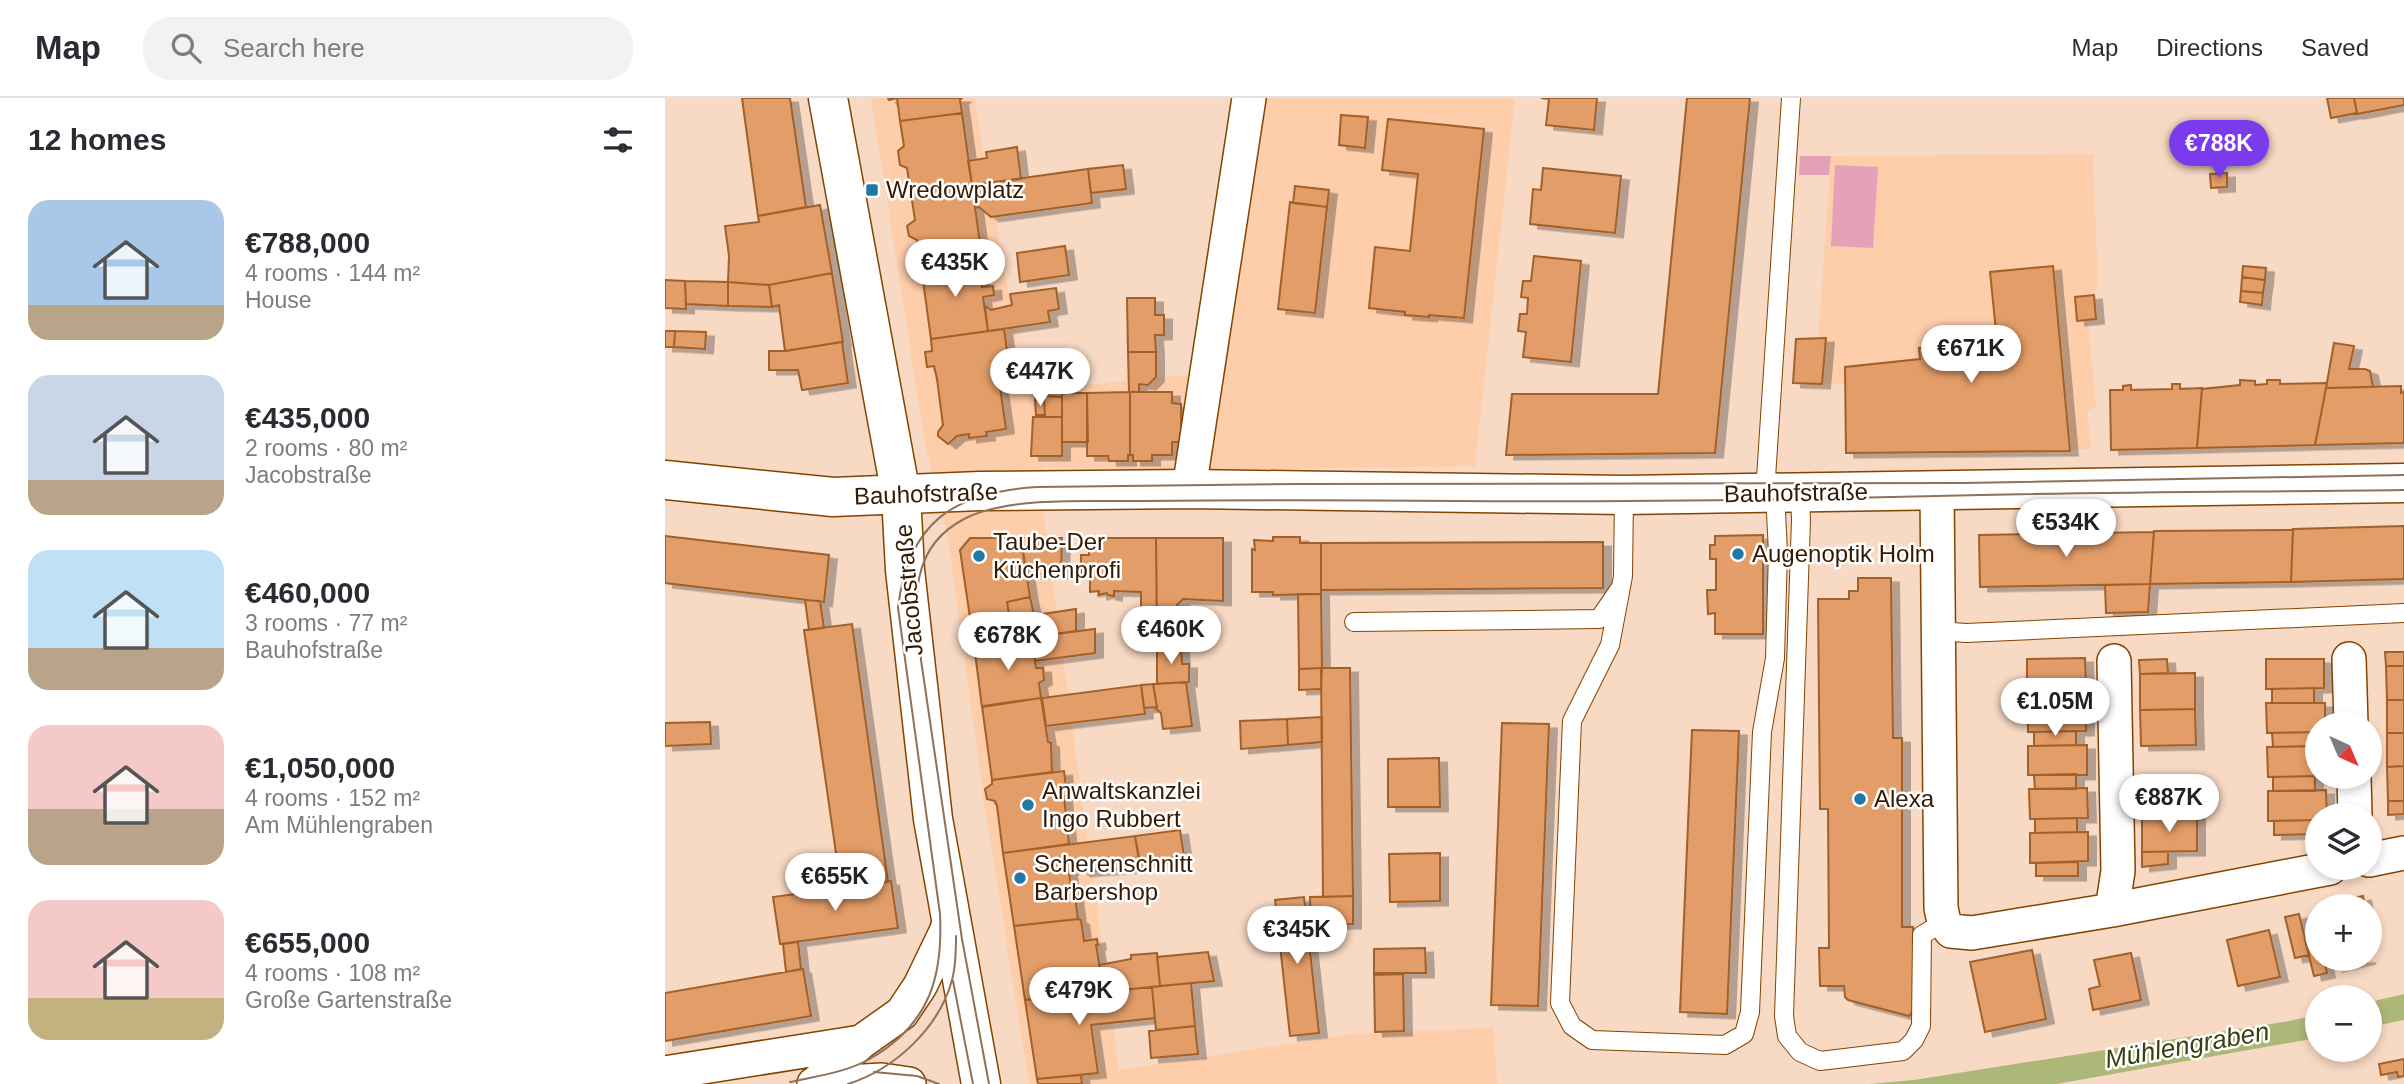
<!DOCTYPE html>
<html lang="en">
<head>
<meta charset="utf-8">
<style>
	:root { --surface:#fff; --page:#f2f2f3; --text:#2b2b33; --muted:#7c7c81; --line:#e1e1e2; --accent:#7c3aed }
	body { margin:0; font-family:Arial,sans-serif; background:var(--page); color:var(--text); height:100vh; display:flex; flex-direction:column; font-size:26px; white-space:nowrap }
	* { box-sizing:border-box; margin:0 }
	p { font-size:23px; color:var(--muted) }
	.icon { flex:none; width:38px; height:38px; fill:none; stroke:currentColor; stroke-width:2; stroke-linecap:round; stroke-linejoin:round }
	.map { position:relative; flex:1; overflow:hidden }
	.details { display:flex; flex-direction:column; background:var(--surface); width:665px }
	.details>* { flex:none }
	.needle { width:46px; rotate:136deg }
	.buttons { position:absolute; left:1640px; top:614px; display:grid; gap:14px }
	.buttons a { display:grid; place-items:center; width:77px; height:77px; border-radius:50%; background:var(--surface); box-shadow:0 4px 10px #0003; font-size:35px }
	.price { position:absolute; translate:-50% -60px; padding:0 16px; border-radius:24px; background:#fff; color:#222; font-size:23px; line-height:46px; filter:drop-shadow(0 2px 4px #0008) }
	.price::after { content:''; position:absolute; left:50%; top:42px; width:21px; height:16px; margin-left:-10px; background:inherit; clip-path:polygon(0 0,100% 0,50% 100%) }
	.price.selected { background:var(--accent); color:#fff }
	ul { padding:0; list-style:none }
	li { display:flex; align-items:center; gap:21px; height:175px; padding:0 28px }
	li span { display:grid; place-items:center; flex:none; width:196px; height:140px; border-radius:21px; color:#555 }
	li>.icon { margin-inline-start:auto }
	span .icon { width:84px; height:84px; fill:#fffc; stroke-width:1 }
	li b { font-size:30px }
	h2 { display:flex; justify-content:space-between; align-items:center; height:84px; padding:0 28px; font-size:30px }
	header { display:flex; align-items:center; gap:42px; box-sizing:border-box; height:98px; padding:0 35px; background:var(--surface); border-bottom:2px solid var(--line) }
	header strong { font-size:33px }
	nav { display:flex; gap:38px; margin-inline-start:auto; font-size:24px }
	.search { width:490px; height:63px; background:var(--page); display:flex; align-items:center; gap:18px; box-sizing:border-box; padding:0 24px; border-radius:28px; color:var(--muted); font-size:26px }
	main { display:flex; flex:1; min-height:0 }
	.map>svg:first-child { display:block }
	.built { fill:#fecdaa }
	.green { fill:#e4a1b7 }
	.water { fill:#abb878 }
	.building { fill:#e39d67; stroke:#a26029; stroke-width:2; filter:url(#shadow) }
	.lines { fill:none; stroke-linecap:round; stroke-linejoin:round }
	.lane-casing { stroke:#834400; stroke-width:20 }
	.street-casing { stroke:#834400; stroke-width:36 }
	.secondary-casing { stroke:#834400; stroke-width:41 }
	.lane { stroke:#fff; stroke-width:18 }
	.street { stroke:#fff; stroke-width:33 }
	.secondary { stroke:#fff; stroke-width:38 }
	.tram { stroke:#8e725b; stroke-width:2 }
	.poi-dot { fill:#1f78a6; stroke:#fff; stroke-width:2.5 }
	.labels { text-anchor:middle; stroke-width:5; stroke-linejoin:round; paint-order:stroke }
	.poi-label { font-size:24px; fill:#351a03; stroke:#fff; text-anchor:start }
	.street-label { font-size:24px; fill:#351a03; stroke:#fff }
	.water-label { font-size:26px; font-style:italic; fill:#39400f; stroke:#fff }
</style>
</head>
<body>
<header>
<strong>Map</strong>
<div class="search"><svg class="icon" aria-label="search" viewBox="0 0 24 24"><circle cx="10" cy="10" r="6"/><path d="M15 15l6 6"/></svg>Search here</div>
<nav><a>Map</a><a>Directions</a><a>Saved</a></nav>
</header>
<main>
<section class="details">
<h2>12 homes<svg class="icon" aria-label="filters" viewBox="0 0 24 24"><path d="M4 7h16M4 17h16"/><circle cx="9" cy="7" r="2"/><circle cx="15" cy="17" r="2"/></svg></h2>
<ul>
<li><span style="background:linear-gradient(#a9c7e8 75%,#b9a48a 0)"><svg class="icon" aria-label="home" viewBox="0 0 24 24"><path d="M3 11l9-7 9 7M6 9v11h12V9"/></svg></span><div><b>€788,000</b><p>4 rooms · 144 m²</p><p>House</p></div></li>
<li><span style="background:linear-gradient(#c9d6e8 75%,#b9a48a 0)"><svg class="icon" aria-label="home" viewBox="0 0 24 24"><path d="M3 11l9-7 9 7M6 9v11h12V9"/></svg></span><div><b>€435,000</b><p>2 rooms · 80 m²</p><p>Jacobstraße</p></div></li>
<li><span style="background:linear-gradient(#bfe0f5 70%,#b9a48a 0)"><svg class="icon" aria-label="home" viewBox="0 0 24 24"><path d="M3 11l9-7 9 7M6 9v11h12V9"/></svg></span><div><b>€460,000</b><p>3 rooms · 77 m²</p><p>Bauhofstraße</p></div></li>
<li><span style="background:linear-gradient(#f6c9c9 60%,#b9a48a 0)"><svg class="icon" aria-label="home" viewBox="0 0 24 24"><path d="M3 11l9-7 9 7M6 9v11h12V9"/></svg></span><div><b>€1,050,000</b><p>4 rooms · 152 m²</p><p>Am Mühlengraben</p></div></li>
<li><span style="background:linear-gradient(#f6c9c9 70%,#c2b280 0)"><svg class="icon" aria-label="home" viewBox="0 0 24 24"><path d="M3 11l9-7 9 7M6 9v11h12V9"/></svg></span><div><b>€655,000</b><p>4 rooms · 108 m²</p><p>Große Gartenstraße</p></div></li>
</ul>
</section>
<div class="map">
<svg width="1739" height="986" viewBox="0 0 1739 986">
	<defs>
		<filter id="shadow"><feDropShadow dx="8" dy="4.5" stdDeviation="0" flood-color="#0004"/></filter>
	</defs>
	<rect width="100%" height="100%" fill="#f7d9c4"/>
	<path class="built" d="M206,0H309L360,292L536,276L585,0H850L810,368L525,372L377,369L378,413L454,972L687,936L829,930L832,986H364L319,703L283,440L259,340Z
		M1428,56L1433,185L1429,197L1431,221L1423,223L1431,308L1422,313L1426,351L1181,355L1180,286L1128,285L1131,241L1153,240L1166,58Z"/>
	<path class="green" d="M1135,58H1166L1164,77H1134Z
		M1170,67L1213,69L1208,150L1166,148Z"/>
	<path class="water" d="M1739,896V922L1705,929V904Z
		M1652,917V940L1391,986H1204L1249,982L1624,923Z"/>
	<path class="building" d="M77,0H125L141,109L93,118Z
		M223,0H297L295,2L297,15L235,23L232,0L224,2Z
		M932,0L929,32L881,27L884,1L876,0Z
		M1022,0H1085L1050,355L841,357L847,296H993Z
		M1662,0H1689L1692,15L1666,20Z
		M1689,0H1739V7L1692,16Z
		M297,15L307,87L246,96L242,70L235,67L233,53L239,48L235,23Z
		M676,17L703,19L700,50L674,47Z
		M723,21L819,31L799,220L764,217V219L740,217V214L704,210L710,149L745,153L753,76L717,72Z
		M352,49L356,81L307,87L303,63L322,60L321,54Z
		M458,67L461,91L426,95L423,71Z
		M878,70L956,78L950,135L865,126L868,91L876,92Z
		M423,71L427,105L326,119L314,109L310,110L307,87Z
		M1562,75V89L1546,90L1545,76Z
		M307,87L317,160L256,168L252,142L244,138L242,128L250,122L246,96Z
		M630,88L664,92L662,109L628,105Z
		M625,104L662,109L650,215L613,211Z
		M155,107L167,175L104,187L63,184L64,158L60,128L94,124L93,118Z
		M400,148L404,177L355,184L352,155Z
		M869,158L916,163L906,264L858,259L861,234L853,233L855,216H862L863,200L856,199L858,183H866Z
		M313,161L317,189L328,188L329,197L318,199L323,233L266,241L256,168Z
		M1388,168L1405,353L1181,355L1180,269L1255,261L1254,250L1332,243L1325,174Z
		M1578,168L1601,170L1600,182L1577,179Z
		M167,175L178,244L120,253L114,207L107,209L104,187Z
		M1577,179L1600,182L1598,195L1576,193Z
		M0,182L20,183L21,211L0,210Z
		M20,183L63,184V208L21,206Z
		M63,184L104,187L107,209L63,208Z
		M391,190L394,211L383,213L385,224L323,233L320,208L326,212L347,207L345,196Z
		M1576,193L1598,195L1597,207L1575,204Z
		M1429,197L1431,221L1412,223L1410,199Z
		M462,200H490V217H499V237H490L491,254H463Z
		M339,231L343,260L331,262L341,331L321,334L322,338L304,340V336L292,338L283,346L273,338V334L278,327L272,281L269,268L262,269L260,254L267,253L266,241Z
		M0,233H10L9,249H0Z
		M10,233L41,234L40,251L9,249Z
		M1161,240L1157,286L1128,285L1131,241Z
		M177,244L183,285L137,292L133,272H104V253H120Z
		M1669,245L1689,248L1684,271H1700L1705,273L1708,289L1661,290Z
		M463,254H491V279L483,287L474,286V294H464Z
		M1575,282L1590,283V287L1602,286V282H1615V286L1662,285L1650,347L1532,350L1537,291L1575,287Z
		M1507,286H1515V291L1537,290L1532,350L1446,352L1445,292H1458V288L1466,287V292L1507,291Z
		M1736,288V295L1739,294V345L1650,347L1661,290Z
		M370,291H397V299L379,298V302H370Z
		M465,294H507V305L516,306V344H507V357H487V363H468V357H465Z
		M465,294V357H463V363H444L443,358H422V295Z
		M397,295H422L423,344H397Z
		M379,298L397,299V319H380Z
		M370,302H379L380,317H371Z
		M368,319H397V358H366Z
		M1739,428V481L1626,484L1628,431Z
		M1628,432L1626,484L1485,486L1489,433Z
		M1489,434L1485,486L1315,489L1314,437Z
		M1098,437V536H1050V515L1043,516L1042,492H1051V461H1045V447H1050V438Z
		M0,438L164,457L159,504L0,485Z
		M608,439H635V445H656V496L608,497V494H587V451L590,452L589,442L608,443Z
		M305,440H356L365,499L342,504L345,523L338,534L339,543L309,547L295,452Z
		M356,440H397L396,476H361Z
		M424,440H491L492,525L476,526V494L449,493V498L443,497L442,495L434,497V493L425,494V477H416V457H424Z
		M491,440H558V503L518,501L512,507L516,510V549H492Z
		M938,444V490L656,492V445Z
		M1193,480H1226L1228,640H1237V829H1248L1249,912L1244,918L1183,902L1180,899L1179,888H1155L1154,850H1164L1163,711H1155L1153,501H1184V493H1193Z
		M1485,486L1483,514L1441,515L1440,487Z
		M633,496H656L657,570L634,571Z
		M365,499L369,517L345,521L342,504Z
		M140,502L155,503L159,530L144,532Z
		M411,511V533L339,543L338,534L345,521Z
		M187,526L223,784L176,790L139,532Z
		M430,531V555L370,563L367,539Z
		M367,539L371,570H378L379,582L374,585L376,600L317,609L309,547Z
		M516,548L517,566H524V584L492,586V549Z
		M1720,554H1739V568H1721Z
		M1420,560L1421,589L1362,590V561Z
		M1502,561L1503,575L1475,576L1474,562Z
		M1601,561H1659V590L1601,591Z
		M1721,568H1739V602H1722Z
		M656,570H685L688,798L658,799Z
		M657,570L656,591L634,592V571Z
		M1530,575V611L1475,612V576Z
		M521,584L527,628L498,631L496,615L490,610L492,609L488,586Z
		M488,586L492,609L479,610L476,587Z
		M476,587L480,616L381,628L377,600Z
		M1410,589V603L1368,604V590Z
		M1649,590V605H1607V591Z
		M376,600L383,644L386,645L387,674L327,682L317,608Z
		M1722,602H1739V635H1722Z
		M1421,603V633L1363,634V604Z
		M1601,605H1660V626H1652V634L1602,635Z
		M1530,611L1531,647L1476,648L1475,612Z
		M657,619V644L623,647L622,621Z
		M622,621L623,647L576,651L575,623Z
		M45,624L46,646L0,648V625Z
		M837,625L884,626L873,908L826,907Z
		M1027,632L1074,633L1062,916L1015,914Z
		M1411,633V647L1369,648V634Z
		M1650,634V648L1608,649L1607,635Z
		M1722,635H1739V668L1722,669Z
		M1422,647V677H1363V648Z
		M1650,648H1652V678L1603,679L1602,649Z
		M774,660L775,709H723V661Z
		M1739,668V703H1723L1722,669Z
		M399,673L402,698H399L404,746L338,755L332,708L330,703L322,701L320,691L327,686V682Z
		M1411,676V691H1370L1369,677Z
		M1650,678V693H1608V679Z
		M1532,681V717L1477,718L1476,682Z
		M1422,690L1423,720L1365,721L1364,691Z
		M1661,692L1662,718H1652V722L1603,723V693Z
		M1723,703H1739V716L1723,717Z
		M1532,717V753L1477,754V718Z
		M1412,720V734L1370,735V721Z
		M1651,722V736L1609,737V723Z
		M515,732L519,758L475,764L470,738Z
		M1423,734V763L1365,765V735Z
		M470,738L475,769L418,774L409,767L404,773L406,790H409L413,821L349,828L338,755Z
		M1477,754H1503V766L1477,769Z
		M775,755V803L725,804L724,756Z
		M1413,764V778H1371V765Z
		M226,783L233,830L115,846L108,799Z
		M688,798V826L646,827L645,799Z
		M1698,798L1700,808H1656V807Z
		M639,799L654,935L625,938L610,802Z
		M1634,816L1644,857L1630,860L1620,819Z
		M413,821L416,822L419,843L432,841L433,847H431L439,894L360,902L349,828Z
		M1604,832L1615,879L1573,888L1562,842Z
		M1652,839V861H1659L1662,875L1649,878L1640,842Z
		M133,844L136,871L121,874L118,846Z
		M760,850L761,875H709V851Z
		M1367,852L1381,921L1320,934L1305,864Z
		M543,854L549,883L495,888L492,859Z
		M492,855L495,888L439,894L434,867L466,861V857Z
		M1466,855L1476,902L1428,912L1424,891L1435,888L1429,862Z
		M1668,861H1703L1670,869Z
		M138,871L146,918L0,943V895Z
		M738,876L739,933L710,934L709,877Z
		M526,885L530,928L491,932L487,889Z
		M487,889L490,920L426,927L433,975L372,981L360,902Z
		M530,928L533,956L486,960L484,933Z
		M1739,961V978L1733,979L1732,974L1716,977L1714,966Z
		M416,977L417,986H373L372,981Z"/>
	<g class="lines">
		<g class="lane-casing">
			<path id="lane" d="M1100,395L1126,0
				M1135,395L1136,422L1119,918L1122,938L1135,954L1155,963L1238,953L1249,942L1256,928L1257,837L1279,824
				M956,489L945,547L907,623L895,905L907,928L927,942L1060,947L1079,936L1085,914L1097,634L1110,560L1113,454L1110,395
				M689,524L934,521L956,489L958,478L959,397
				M1273,533L1301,535L1739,515"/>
		</g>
		<g class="street-casing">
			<path id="street" d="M524,391L584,0
				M1272,392L1276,810L1279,824L1286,833L1307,835L1447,812L1665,770
				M1684,561L1686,626
				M1689,679L1690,718
				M1704,762L1739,755
				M1447,812L1453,773L1449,563
				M0,975L196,944
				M149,986L217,982L244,986
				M150,986L196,944L237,915L255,888L281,834L286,819"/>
		</g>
		<g class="secondary-casing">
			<path id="secondary" d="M163,0L236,397L240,472L268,721L316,986
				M0,382L168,399L315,393L524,391L959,397L1739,385"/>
		</g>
		<use href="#lane" class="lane"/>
		<use href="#street" class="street"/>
		<use href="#secondary" class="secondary"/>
		<path class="tram" d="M288,883L308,986
			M209,974L252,978L274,986
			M125,984C152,978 184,974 208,959C265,925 278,878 275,816L233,510C243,424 289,394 372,389L631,386L1299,385L1739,377
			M183,986C230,971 274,930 287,882C291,868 291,852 291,838
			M324,986L297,841L256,562C250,508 241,450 301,420C346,398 425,404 476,403C581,402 685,402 790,403C951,404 1111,402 1272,398C1428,394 1584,394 1739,392"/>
	</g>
	<g class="poi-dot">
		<rect x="200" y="85" width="14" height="14" rx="3.5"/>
		<circle cx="1073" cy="456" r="7"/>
		<circle cx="314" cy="458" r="7"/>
		<circle cx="1195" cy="701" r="7"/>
		<circle cx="363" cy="707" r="7"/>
		<circle cx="355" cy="780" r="7"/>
	</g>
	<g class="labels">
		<g class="poi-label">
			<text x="221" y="100">Wredowplatz</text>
			<text x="328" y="452">Taube-Der<tspan x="328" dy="28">Küchenprofi</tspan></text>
			<text x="1087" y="464">Augenoptik Holm</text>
			<text x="377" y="701">Anwaltskanzlei<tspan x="377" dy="28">Ingo Rubbert</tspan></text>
			<text x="1209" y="709">Alexa</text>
			<text x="369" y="774">Scherenschnitt<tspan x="369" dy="28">Barbershop</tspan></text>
		</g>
		<g class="street-label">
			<text transform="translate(1131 395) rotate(-1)" y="8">Bauhofstraße</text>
			<text transform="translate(261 396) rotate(-2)" y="8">Bauhofstraße</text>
			<text transform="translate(244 492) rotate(-95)" y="8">Jacobstraße</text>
		</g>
		<g class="water-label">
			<text transform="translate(1522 947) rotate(-10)" y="9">Mühlengraben</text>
		</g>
	</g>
</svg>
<div class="buttons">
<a><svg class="needle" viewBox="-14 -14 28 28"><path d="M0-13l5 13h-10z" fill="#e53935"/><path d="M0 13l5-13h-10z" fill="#7c7c81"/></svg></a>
<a><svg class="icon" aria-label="layers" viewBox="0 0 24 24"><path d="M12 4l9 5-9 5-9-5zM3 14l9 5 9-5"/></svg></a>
<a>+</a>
<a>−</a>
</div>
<b class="price selected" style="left:1554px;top:82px">€788K</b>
<b class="price" style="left:290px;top:201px">€435K</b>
<b class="price" style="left:1306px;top:287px">€671K</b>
<b class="price" style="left:375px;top:310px">€447K</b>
<b class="price" style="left:1401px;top:461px">€534K</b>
<b class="price" style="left:506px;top:568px">€460K</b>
<b class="price" style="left:343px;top:574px">€678K</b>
<b class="price" style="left:1390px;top:640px">€1.05M</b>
<b class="price" style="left:1504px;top:736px">€887K</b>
<b class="price" style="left:170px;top:815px">€655K</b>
<b class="price" style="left:632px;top:868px">€345K</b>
<b class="price" style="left:414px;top:929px">€479K</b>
</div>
</main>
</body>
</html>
